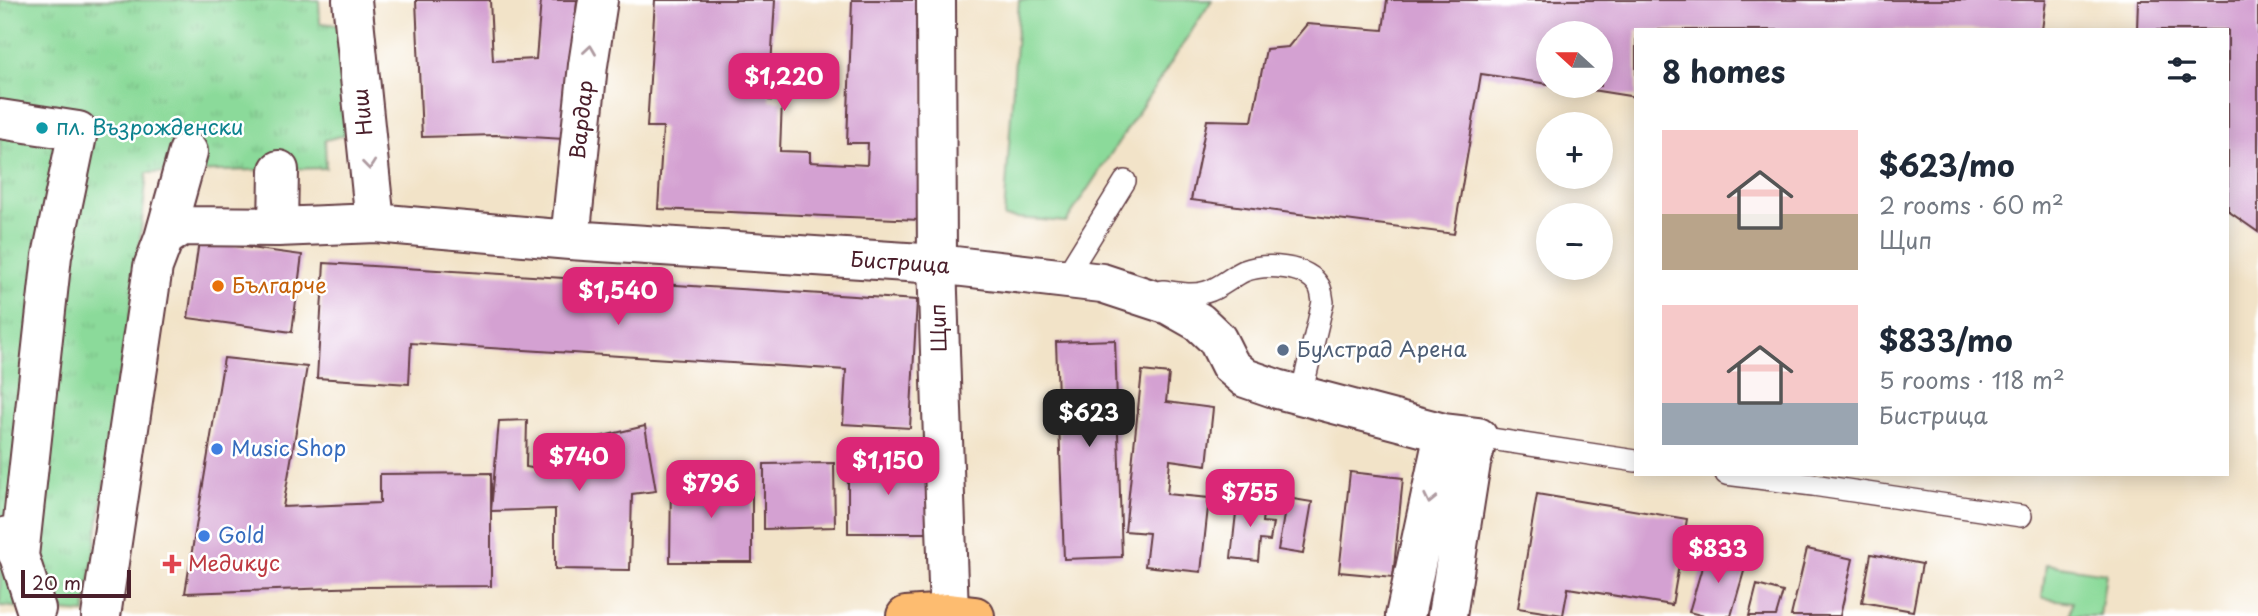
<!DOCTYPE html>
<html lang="en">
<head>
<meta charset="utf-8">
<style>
	:root { --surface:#fff; --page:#f6f6f7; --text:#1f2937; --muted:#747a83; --accent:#db2777 }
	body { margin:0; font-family:"Playpen Sans",sans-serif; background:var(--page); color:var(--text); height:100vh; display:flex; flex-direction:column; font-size:26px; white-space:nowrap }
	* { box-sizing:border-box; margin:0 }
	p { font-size:23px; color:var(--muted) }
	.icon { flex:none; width:38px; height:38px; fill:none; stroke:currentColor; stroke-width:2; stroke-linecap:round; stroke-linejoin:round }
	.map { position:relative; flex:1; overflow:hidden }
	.sheet { position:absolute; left:1634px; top:28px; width:595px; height:448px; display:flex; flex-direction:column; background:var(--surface); border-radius:0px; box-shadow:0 4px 18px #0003 }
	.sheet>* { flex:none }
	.needle { width:46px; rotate:291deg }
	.fabs { position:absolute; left:1536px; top:21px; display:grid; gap:14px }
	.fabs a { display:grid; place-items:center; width:77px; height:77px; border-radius:50%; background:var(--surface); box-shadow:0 4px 18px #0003; font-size:35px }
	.scale { position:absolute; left:21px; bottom:18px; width:110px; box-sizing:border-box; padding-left:7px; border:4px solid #4a1f2b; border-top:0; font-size:19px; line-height:24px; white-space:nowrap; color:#4a1f2b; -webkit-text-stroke:5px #fff; paint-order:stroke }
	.price { position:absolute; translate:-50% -60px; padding:0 16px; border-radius:14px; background:var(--accent); color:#fff; font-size:23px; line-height:46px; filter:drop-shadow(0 2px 4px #0008) }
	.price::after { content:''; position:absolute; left:50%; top:42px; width:21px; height:16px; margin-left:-10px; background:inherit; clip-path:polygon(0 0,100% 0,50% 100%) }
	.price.on { background:#222; color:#fff }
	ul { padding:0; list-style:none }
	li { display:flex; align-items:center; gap:21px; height:175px; padding:0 28px }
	li span { display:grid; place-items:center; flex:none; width:196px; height:140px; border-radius:0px; color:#555 }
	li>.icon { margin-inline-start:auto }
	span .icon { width:84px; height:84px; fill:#fffc; stroke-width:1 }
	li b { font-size:30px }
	h2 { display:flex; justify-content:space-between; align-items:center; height:84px; padding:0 28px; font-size:30px }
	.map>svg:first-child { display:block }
	.grass { fill:#8bda9a; stroke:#6a7c62; stroke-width:2 }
	.park { fill:url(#park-tufts); stroke:#6a7c62; stroke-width:2 }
	.building { fill:#d4a1d2 }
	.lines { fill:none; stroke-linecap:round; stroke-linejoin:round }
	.lane-casing { stroke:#633c43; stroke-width:24 }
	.street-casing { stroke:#633c43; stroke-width:42 }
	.primary-casing { stroke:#633c43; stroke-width:42 }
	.lane { stroke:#fff; stroke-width:21 }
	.street { stroke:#fff; stroke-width:38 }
	.primary { stroke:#fdbc6f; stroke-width:38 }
	.oneway { stroke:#ae9aa0 }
	.culture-dot { fill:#0f9aa8; stroke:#fff; stroke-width:2.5 }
	.food-dot { fill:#e8710a; stroke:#fff; stroke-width:2.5 }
	.service-dot { fill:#5c6f8a; stroke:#fff; stroke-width:2.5 }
	.shop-dot { fill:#3f7fe0; stroke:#fff; stroke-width:2.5 }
	.health-dot { fill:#e0444e; stroke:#fff; stroke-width:2.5 }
	.labels { text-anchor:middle; stroke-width:5; stroke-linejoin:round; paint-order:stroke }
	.street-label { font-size:21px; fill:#4a1f2b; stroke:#fff }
	.culture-label { font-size:21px; fill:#0d838f; stroke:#fff; text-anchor:start }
	.food-label { font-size:21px; fill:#c56008; stroke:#fff; text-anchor:start }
	.service-label { font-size:21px; fill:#4e5e75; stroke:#fff; text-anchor:start }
	.shop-label { font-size:21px; fill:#366cbe; stroke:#fff; text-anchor:start }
	.health-label { font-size:21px; fill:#be3a42; stroke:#fff; text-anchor:start }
</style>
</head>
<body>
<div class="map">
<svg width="2258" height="616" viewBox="0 0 2258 616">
	<defs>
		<pattern id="park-tufts" width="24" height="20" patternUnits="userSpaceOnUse" patternTransform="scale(1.75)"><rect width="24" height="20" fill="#8bda9a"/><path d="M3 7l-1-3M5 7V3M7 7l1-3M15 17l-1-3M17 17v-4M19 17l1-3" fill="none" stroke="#79bb85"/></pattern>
	</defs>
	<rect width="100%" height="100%" fill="#fff"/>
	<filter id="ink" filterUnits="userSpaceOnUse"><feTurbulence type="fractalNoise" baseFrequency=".0143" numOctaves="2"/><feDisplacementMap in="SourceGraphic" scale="14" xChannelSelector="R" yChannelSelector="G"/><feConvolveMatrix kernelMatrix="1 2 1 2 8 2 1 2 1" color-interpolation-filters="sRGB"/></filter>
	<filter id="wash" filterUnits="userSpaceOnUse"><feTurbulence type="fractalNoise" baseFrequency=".00686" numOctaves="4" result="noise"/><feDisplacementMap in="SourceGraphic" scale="28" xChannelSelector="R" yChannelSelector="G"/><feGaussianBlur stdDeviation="1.57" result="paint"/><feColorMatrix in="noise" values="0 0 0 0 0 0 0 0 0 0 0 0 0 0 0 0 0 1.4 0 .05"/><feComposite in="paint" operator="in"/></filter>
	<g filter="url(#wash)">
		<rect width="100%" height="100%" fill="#f2e3c8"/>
		<path class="grass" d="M1019,0H1212L1066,222L1004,217Z
			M2046,564L2106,573L2100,616H2070L2072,602L2042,598Z"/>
		<path class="park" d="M0,0H319L320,23L349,26V134L325,140L326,168L147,173L137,268L85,613L0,606Z"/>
		<g id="blocks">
			<path class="building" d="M416,0H490L493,61L536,59L541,0H577L564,139L496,135L422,137Z
				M655,0H775L769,100L782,101L780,151L810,152V162L867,165L868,143H847L852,0H928L920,220L658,209L663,127H647Z
				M1387,0H2046L2042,30H1636V97L1573,87L1601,86V33H1549V84L1481,74L1454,234L1191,200L1207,120L1252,121L1266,49L1288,47L1307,24L1383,30Z
				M2138,0H2258V232L2228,211V30H2137Z
				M199,241L302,255L292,332L188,318Z
				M324,263L917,300L910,428L843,424L846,370L411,343L409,384L317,378Z
				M1115,340L1122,557L1064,559L1056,342Z
				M224,358L307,367L283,507L380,503V474L491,473V586L364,587L185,593Z
				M1142,371L1169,374L1166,402L1213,408L1207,465L1170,460L1167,494L1209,498L1201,572L1145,566L1149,533L1125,531Z
				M527,420L526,467L554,472L561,446L645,426L656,491L632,494L630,570L555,569V509L491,511L499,421Z
				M928,460V533H848V461Z
				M834,463L835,527L764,529V464Z
				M1350,472L1403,478L1393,577L1339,572Z
				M671,478H752V562H670Z
				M1537,494L1687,519L1672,605L1568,588L1563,615L1518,608Z
				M1238,495L1265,499L1262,522L1273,523L1270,541L1260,540L1258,561L1231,558Z
				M1287,498L1312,502L1303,554L1278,550Z
				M1807,549L1853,559L1840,616H1791Z
				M1707,550L1747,561L1731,616H1704L1689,612Z
				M1871,554L1922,564L1913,611L1862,602Z
				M1757,585L1783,592L1776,616H1749Z"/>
		</g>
	</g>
	<g filter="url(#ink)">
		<use href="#blocks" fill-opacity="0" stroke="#633c43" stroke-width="2"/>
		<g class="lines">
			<g class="lane-casing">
				<path id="lane" d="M1065,278L1125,181
					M1163,291C1178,293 1192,296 1206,292C1220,288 1231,277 1244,271C1265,263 1307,265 1319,286C1322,291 1322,297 1323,302L1301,395
					M1478,437L1636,461
					M1726,474L1813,485L2021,516"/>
			</g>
			<g class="street-casing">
				<path id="street" d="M352,0L375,223
					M936,0L937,264L949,613
					M0,119L78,131L52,256L19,556
					M278,227L279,170
					M164,238L188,152
					M570,240L588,65L598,0
					M8,536L19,556L36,609
					M101,616L153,267L164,238L182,226L278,227L375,223L570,240L937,264L1102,283L1169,305L1199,322L1217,339L1230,365L1245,378L1277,389L1444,433L1478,437L1471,463L1447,616
					M1405,616L1444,433"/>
			</g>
			<g class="primary-casing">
				<path id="primary" d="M906,616L949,613L975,616"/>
			</g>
			<use href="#lane" class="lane"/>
			<use href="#street" class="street"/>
			<use href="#primary" class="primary"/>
		</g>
		<defs><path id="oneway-chevron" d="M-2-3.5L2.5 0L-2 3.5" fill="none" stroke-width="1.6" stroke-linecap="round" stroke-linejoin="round" transform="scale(1.75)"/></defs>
		<g class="oneway">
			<use href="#oneway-chevron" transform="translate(590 50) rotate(-82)"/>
			<use href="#oneway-chevron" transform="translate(369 165) rotate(84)"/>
			<use href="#oneway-chevron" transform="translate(1430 499) rotate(102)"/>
		</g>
	</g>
	<circle class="culture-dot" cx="42" cy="128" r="7"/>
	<circle class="food-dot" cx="218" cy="286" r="7"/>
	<circle class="service-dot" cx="1283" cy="350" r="7"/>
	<g class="shop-dot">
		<circle cx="217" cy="449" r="7"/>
		<circle cx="204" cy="536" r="7"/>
	</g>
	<path class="health-dot" d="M168.5 553.5h7v7h7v7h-7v7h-7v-7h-7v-7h7z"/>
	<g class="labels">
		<g class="street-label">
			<text transform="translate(363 112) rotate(-96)" y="7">Ниш</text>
			<text transform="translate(582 120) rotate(-84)" y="7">Вардар</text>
			<text transform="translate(900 263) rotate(4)" y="7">Бистрица</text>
			<text transform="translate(939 328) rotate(-92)" y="7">Щип</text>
		</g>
		<g class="culture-label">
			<text x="56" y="135">пл. Възрожденски</text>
		</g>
		<g class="food-label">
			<text x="232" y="293">Българче</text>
		</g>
		<g class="service-label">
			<text x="1297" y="357">Булстрад Арена</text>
		</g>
		<g class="shop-label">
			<text x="231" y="456">Music Shop</text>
			<text x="218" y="543">Gold</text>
		</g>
		<g class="health-label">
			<text x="188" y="571">Медикус</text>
		</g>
	</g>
</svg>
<div class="fabs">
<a><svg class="needle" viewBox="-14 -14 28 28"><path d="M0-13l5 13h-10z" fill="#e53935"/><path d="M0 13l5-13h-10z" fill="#747a83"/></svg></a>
<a>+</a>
<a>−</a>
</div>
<div class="scale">20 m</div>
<b class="price" style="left:784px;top:113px">$1,220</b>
<b class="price" style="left:618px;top:327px">$1,540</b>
<b class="price on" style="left:1089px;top:449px">$623</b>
<b class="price" style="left:579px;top:493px">$740</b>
<b class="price" style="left:888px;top:497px">$1,150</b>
<b class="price" style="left:711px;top:520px">$796</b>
<b class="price" style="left:1250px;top:529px">$755</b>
<b class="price" style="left:1718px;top:585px">$833</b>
<section class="sheet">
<h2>8 homes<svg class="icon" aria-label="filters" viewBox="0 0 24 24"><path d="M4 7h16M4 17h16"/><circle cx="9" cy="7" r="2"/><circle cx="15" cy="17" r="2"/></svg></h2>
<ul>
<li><span style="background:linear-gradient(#f6c9c9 60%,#b9a48a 0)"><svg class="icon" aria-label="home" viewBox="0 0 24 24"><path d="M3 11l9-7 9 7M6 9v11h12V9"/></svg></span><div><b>$623/mo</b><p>2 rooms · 60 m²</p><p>Щип</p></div></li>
<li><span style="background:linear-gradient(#f6c9c9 70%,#9aa5b1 0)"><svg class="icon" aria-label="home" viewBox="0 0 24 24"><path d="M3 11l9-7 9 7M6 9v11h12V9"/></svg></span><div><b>$833/mo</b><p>5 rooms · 118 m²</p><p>Бистрица</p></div></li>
</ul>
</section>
</div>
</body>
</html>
